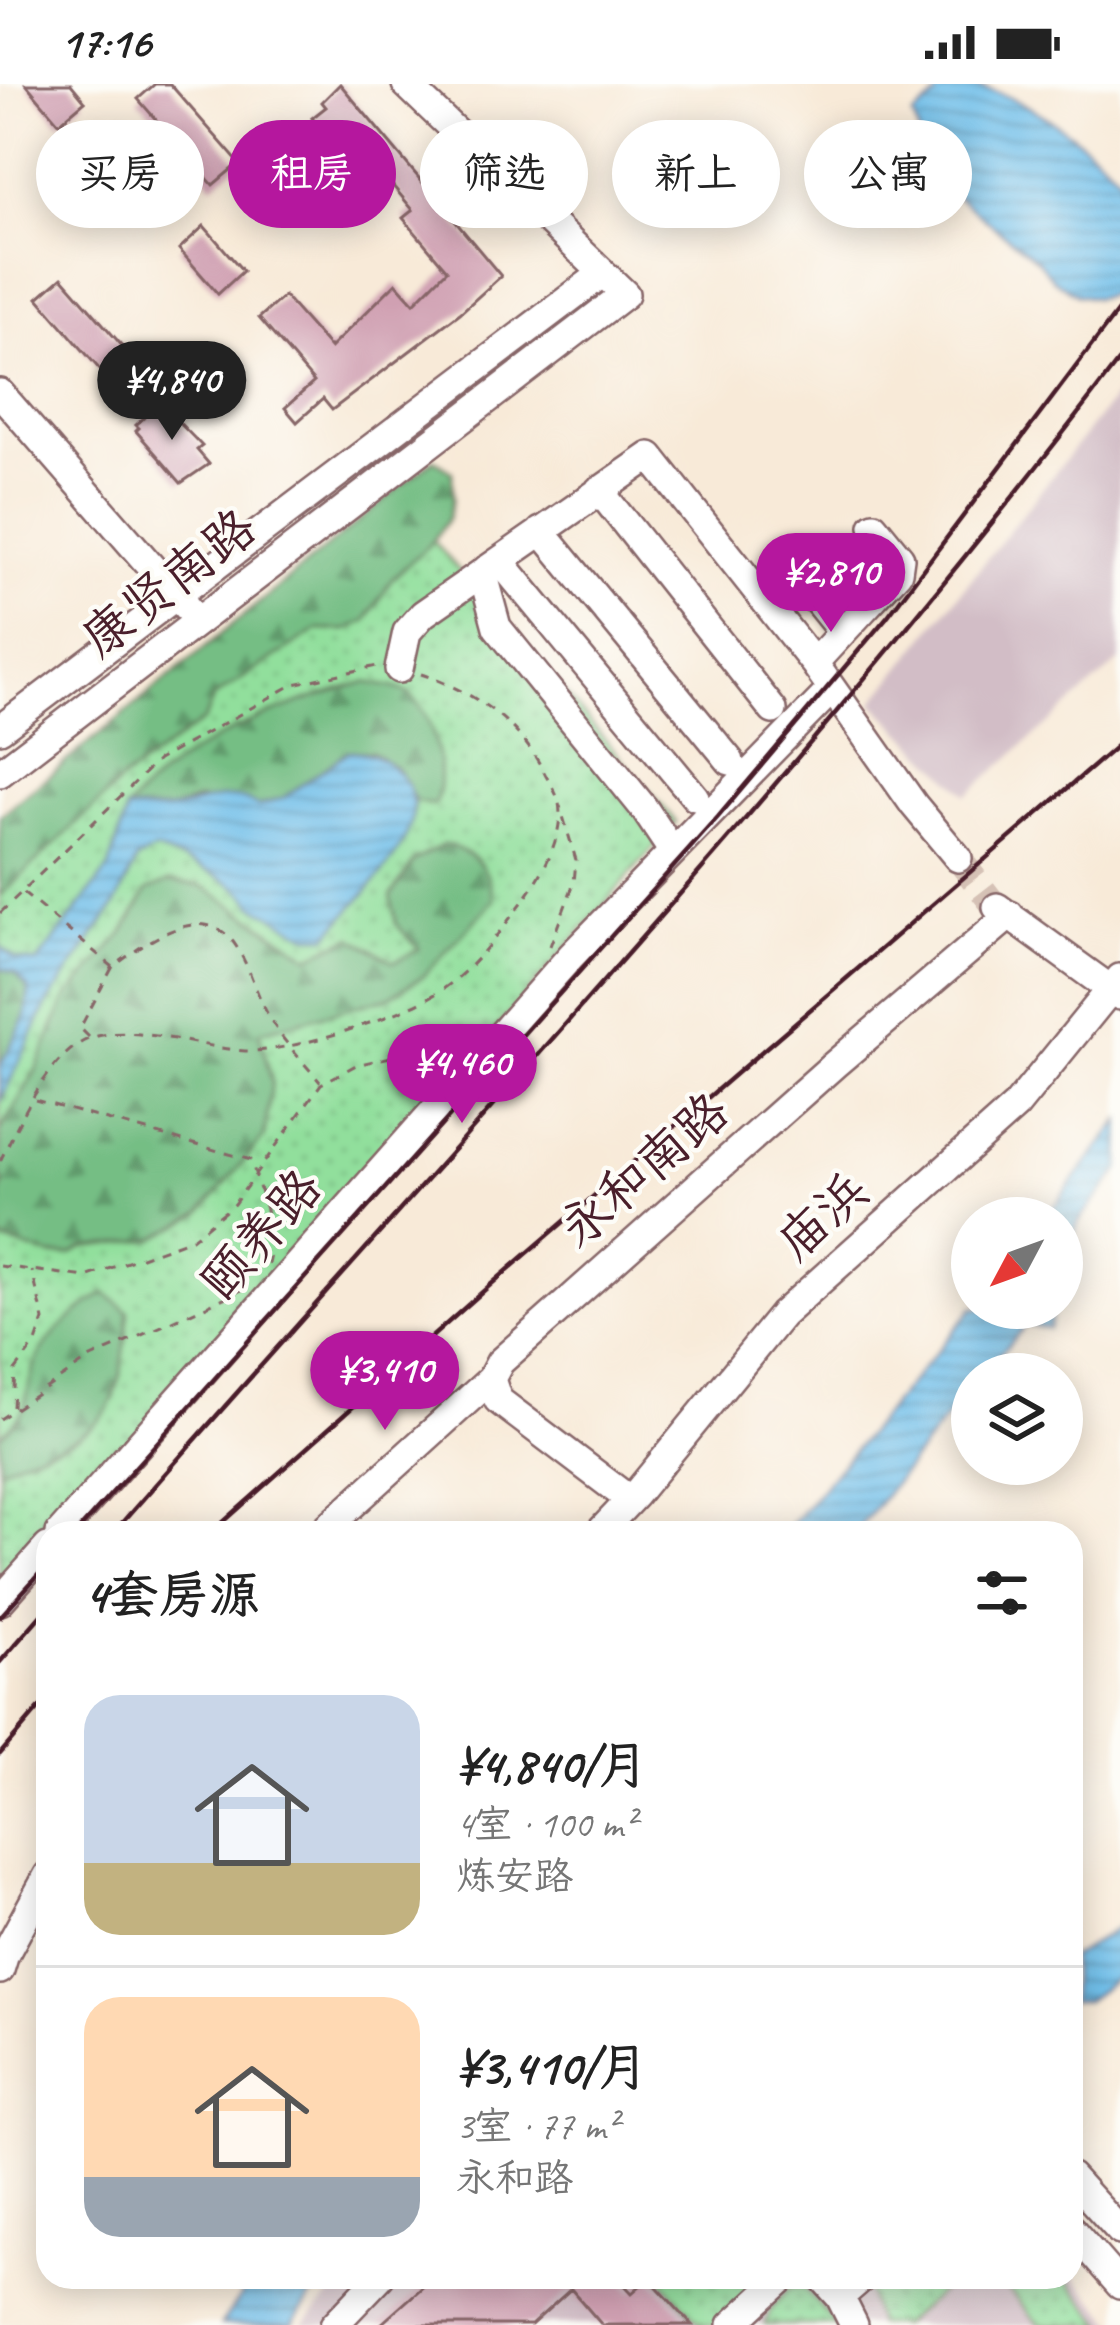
<!DOCTYPE html>
<html lang="zh">
<head>
<meta charset="utf-8">
<style>
	:root { --surface:#fff; --page:#f2f2f2; --text:#222; --muted:#767676; --line:#e0e0e0; --accent:#b5179e }
	body { margin:0; font-family:Caveat,"LXGW WenKai TC",sans-serif; background:var(--page); color:var(--text); height:100vh; display:flex; flex-direction:column; font-size:45px; white-space:nowrap }
	* { box-sizing:border-box; margin:0 }
	p { font-size:39px; color:var(--muted) }
	.icon { flex:none; width:66px; height:66px; fill:none; stroke:currentColor; stroke-width:2; stroke-linecap:round; stroke-linejoin:round }
	.map { position:relative; flex:1; overflow:hidden }
	.sheet { position:absolute; left:36px; top:1437px; width:1047px; height:768px; display:flex; flex-direction:column; background:var(--surface); border-radius:36px; box-shadow:0 6px 30px #0003 }
	.sheet>* { flex:none }
	.guide { position:absolute; left:36px; top:36px; width:1050px; height:108px; display:flex; gap:24px }
	.needle { width:78px; rotate:229deg }
	.fabs { position:absolute; left:951px; top:1113px; display:grid; gap:24px }
	.fabs a { display:grid; place-items:center; width:132px; height:132px; border-radius:50%; background:var(--surface); box-shadow:0 6px 30px #0003; font-size:60px }
	.price { position:absolute; translate:-50% -102px; padding:0 27px; border-radius:42px; background:var(--accent); color:#fff; font-size:39px; line-height:78px; filter:drop-shadow(0 3px 6px #0008) }
	.price::after { content:''; position:absolute; left:50%; top:72px; width:36px; height:27px; margin-left:-18px; background:inherit; clip-path:polygon(0 0,100% 0,50% 100%) }
	.price.current { background:#222; color:#fff }
	ul { padding:0; list-style:none }
	li { display:flex; align-items:center; gap:36px; height:300px; padding:0 48px }
	li+li { border-top:3px solid var(--line) }
	li span { display:grid; place-items:center; flex:none; width:336px; height:240px; border-radius:36px; color:#555 }
	li>.icon { margin-inline-start:auto }
	span .icon { width:144px; height:144px; fill:#fffc; stroke-width:1 }
	li b { font-size:51px }
	h2 { display:flex; justify-content:space-between; align-items:center; height:144px; padding:0 48px; font-size:51px }
	.tag { padding:0 42px; border-radius:54px; background:var(--surface); box-shadow:0 6px 30px #0003; font-size:42px; line-height:108px }
	.tag.current { background:var(--accent); color:#fff }
	.status { display:flex; justify-content:space-between; align-items:center; height:84px; padding:0 60px; background:var(--surface); direction:ltr }
	.status svg { height:33px; fill:currentColor }
	.map>svg:first-child { display:block }
	.industrial { fill:#d2bdc6 }
	.grass { fill:url(#grass-dots); stroke:#6e7f64; stroke-width:3 }
	.forest { fill:url(#forest-firs); stroke:#5f6e58; stroke-width:3 }
	.water { fill:url(#water-rules); stroke:#5c6e8a; stroke-width:3 }
	.lines { fill:none; stroke-linecap:round; stroke-linejoin:round }
	.stream { stroke:#6ebee9; stroke-width:4.5 }
	.building { fill:#d0a0b2 }
	.minor-tunnel { stroke:#d5c1b5; stroke-width:27; stroke-dasharray:27 14; stroke-linecap:butt }
	.minor-casing { stroke:#876668; stroke-width:32 }
	.path { stroke:#876668; stroke-width:3; stroke-dasharray:9 9; stroke-linecap:butt }
	.minor { stroke:#fff; stroke-width:27 }
	.rail { stroke:#4a1f2b; stroke-width:4.5 }
	.labels { text-anchor:middle; stroke-width:9; stroke-linejoin:round; paint-order:stroke }
	.street-label { font-size:51px; fill:#4a1f2b; stroke:#fdfcf7 }
</style>
</head>
<body>
<div class="status"><b>17:16</b><svg viewBox="0 0 49 12"><path d="M0 12V9h3v3zM5 12V6h3v6zM10 12V3h3v9zM15 12V0h3v12zM26 1h20v11H26zM47 4h2v5h-2z"/></svg></div>
<div class="map">
<svg width="1120" height="2241" viewBox="0 0 1120 2241">
	<defs>
		<pattern id="grass-dots" width="8" height="8" patternUnits="userSpaceOnUse" patternTransform="scale(3)"><rect width="8" height="8" fill="#91df9c"/><path d="M2 2h.1M6 6h.1" fill="none" stroke="#7fbf87" stroke-width="1.8" stroke-linecap="round"/></pattern>
		<pattern id="forest-firs" width="22" height="20" patternUnits="userSpaceOnUse" patternTransform="scale(3)"><rect width="22" height="20" fill="#74be84"/><path d="M5 1l3.5 6h-7zM16 11l3.5 6h-7z" fill="#619a6c"/></pattern>
		<pattern id="water-rules" width="6" height="5" patternUnits="userSpaceOnUse" patternTransform="scale(3)"><rect width="6" height="5" fill="#6ebee9"/><path d="M0 2.5h6" fill="none" stroke="#5c9abd"/></pattern>
	</defs>
	<rect width="100%" height="100%" fill="#fdfcf7"/>
	<filter id="ink" filterUnits="userSpaceOnUse"><feTurbulence type="fractalNoise" baseFrequency=".00833" numOctaves="2"/><feDisplacementMap in="SourceGraphic" scale="24" xChannelSelector="R" yChannelSelector="G"/><feConvolveMatrix kernelMatrix="1 2 1 2 8 2 1 2 1" color-interpolation-filters="sRGB"/></filter>
	<filter id="wash" filterUnits="userSpaceOnUse"><feTurbulence type="fractalNoise" baseFrequency=".004" numOctaves="4" result="noise"/><feDisplacementMap in="SourceGraphic" scale="48" xChannelSelector="R" yChannelSelector="G"/><feGaussianBlur stdDeviation="2.7" result="paint"/><feColorMatrix in="noise" values="0 0 0 0 0 0 0 0 0 0 0 0 0 0 0 0 0 1.4 0 .05"/><feComposite in="paint" operator="in"/></filter>
	<g filter="url(#wash)">
		<rect width="100%" height="100%" fill="#f8ead8"/>
		<path class="industrial" d="M1120,306V577L967,711L873,619Z
			M1071,2188L1117,2241H303L348,2193H1071Z"/>
		<path class="grass" d="M425,447L676,738L140,1354L0,1521V782Z
			M659,2193H770L717,2241H702Z
			M883,2193H958L901,2241H877L867,2208Z
			M997,2193H1065L1105,2241H1040Z
			M803,2203L836,2241H765L771,2225L789,2204Z"/>
		<path class="forest" d="M434,375L452,388L453,415L448,435L433,457L392,495L366,537L346,546H317L214,613L204,636L125,694L0,812V732Z
			M366,598C377,601 393,602 404,607C433,622 449,694 434,721L416,718L396,684L372,668L349,667L283,714L259,722L198,716L169,726H127C181,658 284,621 366,598Z
			M445,760C480,772 487,782 494,816L423,892L389,913L259,948L272,998L264,1053L201,1129L154,1155L83,1164L71,1171L52,1172L0,1156V1109L4,1100L0,1091V1048L35,988L66,915L123,850L147,807L170,797L203,802L309,872L352,853L394,878L419,865L396,840L391,812L414,777Z
			M0,884L15,889L29,905L26,932L0,982Z
			M105,1209L129,1228C120,1287 126,1336 61,1360C39,1369 21,1373 0,1385V1352C32,1324 22,1323 33,1286C44,1253 78,1226 105,1209Z"/>
		<path class="water" d="M953,0C1011,0 1081,53 1120,93V212L1116,209L1095,214L1078,211L1054,196L1036,175L952,109L925,69L913,32Z
			M349,667C374,668 389,676 404,696C441,745 357,813 328,852H309L253,821C243,798 179,774 155,766L137,776L116,820L48,919L0,1018V982L26,932L29,905L15,889L0,884V862L16,875L37,879L109,784L127,726C140,726 154,727 166,726C202,723 222,702 259,722L283,714Z
			M1120,1037V1086L1078,1139L1062,1188V1134H1045Z
			M973,1224H1053L1049,1244L1026,1241L982,1290H972V1302L855,1449H784Z
			M1120,1842V1892L1086,1917L1071,1918V1873Z
			M254,2193H325L292,2241H221Z"/>
		<g class="lines">
			<path class="stream" d="M929,0L943,14"/>
		</g>
		<g id="blocks">
			<path class="building" d="M26,0H71L85,17L59,39Z
				M155,0H170L239,79L213,101L138,15Z
				M340,0L501,192L460,229L332,326L323,315L297,338L285,324L314,298L259,234L284,212L330,264L396,199L414,219L447,186L403,134L413,126L378,84L365,95L312,34L326,23L322,18Z
				M204,142L243,187L218,210L179,165Z
				M62,193L138,280L113,301L38,214Z
				M160,319L202,362L197,366L209,380L181,399L136,347L139,344L136,341Z
				M434,2193H617L632,2209L649,2194L692,2241H602L571,2205L531,2241H380Z"/>
		</g>
	</g>
	<g filter="url(#ink)">
		<use href="#blocks" fill-opacity="0" stroke="#876668" stroke-width="3"/>
		<g class="lines">
			<path class="minor-tunnel" d="M958,774L995,822"/>
			<g class="minor-casing">
				<path id="minor" d="M0,309L187,524
					M599,406L773,626
					M541,447L730,677
					M500,477L695,713
					M487,485L485,499L497,543L643,723L671,765
					M817,517L842,548
					M814,579L898,488L900,474L874,442
					M399,585L407,548L423,530L650,372L814,579L914,721L958,774
					M0,645L603,189
					M0,689L625,210L406,0
					M997,823L1120,912
					M630,1416L498,1316L491,1295L500,1278L835,980L1010,831
					M60,1449L571,872L832,605
					M321,1449L491,1295
					M599,1449L635,1411L782,1231L1016,1022L1120,894
					M0,1517L48,1463
					M0,1886L5,1870L48,1791
					M1071,2093L1120,2147
					M1071,2145L1120,2201
					M822,2193L840,2213L854,2241
					M840,2213L863,2193
					M334,2241L380,2193
					M732,2241L784,2193"/>
			</g>
			<path class="path" d="M23,809L113,883C144,860 204,813 236,862C250,884 256,909 268,931C282,957 301,975 320,998
				M0,829L158,676L294,600L377,582
				M550,862L574,799L576,776L560,722
				M89,953L80,944L112,884
				M35,1016L251,1076L274,1152L268,1180
				M0,1077C19,1039 49,969 91,954C131,939 202,964 245,967C290,969 398,933 437,909C474,886 498,849 524,816C542,792 567,746 558,715C555,706 549,698 545,690C519,638 476,609 421,590
				M0,1182L86,1193L191,1155L234,1120L321,1000L356,981L395,972L443,985
				M13,1323L15,1287L36,1259L44,1236L32,1187
				M0,1335L91,1274L246,1204"/>
			<use href="#minor" class="minor"/>
			<path class="rail" d="M76,1449L718,733L887,533L1120,224
				M113,1449C453,1061 808,686 1120,275
				M211,1449L488,1203L1120,659
				M0,1533L48,1480
				M0,1578L48,1523
				M0,1670L48,1614"/>
		</g>
	</g>
	<g class="labels">
		<g class="street-label">
			<text transform="translate(168 498) rotate(-38)" y="18">康贤南路</text>
			<text transform="translate(643 1085) rotate(-41)" y="18">永和南路</text>
			<text transform="translate(822 1131) rotate(-42)" y="18">庙浜</text>
			<text transform="translate(260 1150) rotate(-49)" y="18">颐养路</text>
		</g>
	</g>
</svg>
<div class="fabs">
<a><svg class="needle" viewBox="-14 -14 28 28"><path d="M0-13l5 13h-10z" fill="#e53935"/><path d="M0 13l5-13h-10z" fill="#767676"/></svg></a>
<a><svg class="icon" aria-label="layers" viewBox="0 0 24 24"><path d="M12 4l9 5-9 5-9-5zM3 14l9 5 9-5"/></svg></a>
</div>
<b class="price current" style="left:172px;top:359px">¥4,840</b>
<b class="price" style="left:831px;top:551px">¥2,810</b>
<b class="price" style="left:462px;top:1042px">¥4,460</b>
<b class="price" style="left:385px;top:1349px">¥3,410</b>
<div class="guide">
<a class="tag">买房</a>
<a class="tag current">租房</a>
<a class="tag">筛选</a>
<a class="tag">新上</a>
<a class="tag">公寓</a>
</div>
<section class="sheet">
<h2>4套房源<svg class="icon" aria-label="filters" viewBox="0 0 24 24"><path d="M4 7h16M4 17h16"/><circle cx="9" cy="7" r="2"/><circle cx="15" cy="17" r="2"/></svg></h2>
<ul>
<li><span style="background:linear-gradient(#c9d6e8 70%,#c2b280 0)"><svg class="icon" aria-label="home" viewBox="0 0 24 24"><path d="M3 11l9-7 9 7M6 9v11h12V9"/></svg></span><div><b>¥4,840/月</b><p>4室 · 100 m²</p><p>炼安路</p></div></li>
<li><span style="background:linear-gradient(#ffd9b3 75%,#9aa5b1 0)"><svg class="icon" aria-label="home" viewBox="0 0 24 24"><path d="M3 11l9-7 9 7M6 9v11h12V9"/></svg></span><div><b>¥3,410/月</b><p>3室 · 77 m²</p><p>永和路</p></div></li>
</ul>
</section>
</div>
</body>
</html>
